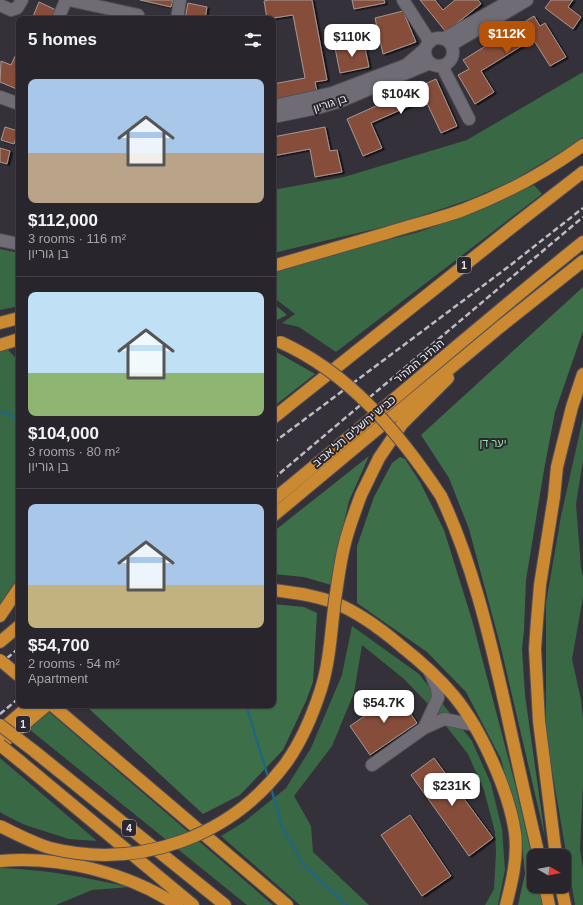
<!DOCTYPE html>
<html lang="en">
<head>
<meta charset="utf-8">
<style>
	:root { --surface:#28252c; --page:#302d34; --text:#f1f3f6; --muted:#a5a5a9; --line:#444248; --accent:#b45309 }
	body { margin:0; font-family:Helvetica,Heebo,sans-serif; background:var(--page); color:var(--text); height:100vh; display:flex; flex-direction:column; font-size:15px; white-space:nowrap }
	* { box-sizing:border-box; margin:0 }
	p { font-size:13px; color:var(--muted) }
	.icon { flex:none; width:22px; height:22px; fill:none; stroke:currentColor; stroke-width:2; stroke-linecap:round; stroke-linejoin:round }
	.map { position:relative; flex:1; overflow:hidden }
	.sheet { position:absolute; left:16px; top:16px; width:260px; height:692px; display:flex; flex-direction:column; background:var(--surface); border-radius:8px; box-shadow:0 1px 3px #0004,0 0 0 1px var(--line) }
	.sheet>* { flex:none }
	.needle { width:26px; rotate:99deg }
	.buttons { position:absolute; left:527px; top:849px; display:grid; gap:8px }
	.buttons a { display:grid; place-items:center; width:44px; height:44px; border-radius:8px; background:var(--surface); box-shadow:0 1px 3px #0004,0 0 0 1px var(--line); font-size:20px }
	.price { position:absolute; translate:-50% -34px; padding:0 9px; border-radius:8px; background:#fff; color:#222; font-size:13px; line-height:26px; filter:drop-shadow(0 1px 2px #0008) }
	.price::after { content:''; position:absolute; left:50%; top:24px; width:12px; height:9px; margin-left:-6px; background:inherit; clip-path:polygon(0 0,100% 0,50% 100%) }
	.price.current { background:var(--accent); color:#fff }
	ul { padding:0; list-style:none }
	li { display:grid; align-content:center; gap:8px; height:212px; padding:0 12px }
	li+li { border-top:1px solid var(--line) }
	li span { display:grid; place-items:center; height:124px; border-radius:8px; color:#555 }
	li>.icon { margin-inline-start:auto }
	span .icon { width:72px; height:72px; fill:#fffc; stroke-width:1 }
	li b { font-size:17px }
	h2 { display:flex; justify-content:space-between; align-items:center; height:48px; padding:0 12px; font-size:17px }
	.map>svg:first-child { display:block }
	.green { fill:#396944 }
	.forest { fill:#3d7049 }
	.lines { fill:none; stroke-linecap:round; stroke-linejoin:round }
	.stream { stroke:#1f6683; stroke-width:2.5 }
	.building { fill:#874e3b; stroke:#a49893; filter:url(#shadow) }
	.minor-casing { stroke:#534f56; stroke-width:14 }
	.highway-casing { stroke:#534f56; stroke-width:14 }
	.minor { stroke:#706c76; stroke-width:12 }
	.highway { stroke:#cb8931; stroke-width:12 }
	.rail { stroke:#bebcc2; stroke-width:2.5; stroke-dasharray:6 3; stroke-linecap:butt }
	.highway-bridge-casing { stroke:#534f56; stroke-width:14; stroke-linecap:butt }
	.highway-bridge { stroke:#cb8931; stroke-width:12 }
	.labels { text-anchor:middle; stroke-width:4; stroke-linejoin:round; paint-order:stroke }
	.shield { fill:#2b2730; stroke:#b1afb5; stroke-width:1 }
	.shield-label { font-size:10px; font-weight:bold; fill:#ebe9ee }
	.street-label { font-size:11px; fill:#ebe9ee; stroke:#2b2730 }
	.park-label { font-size:11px; fill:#93dea2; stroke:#2b2730 }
</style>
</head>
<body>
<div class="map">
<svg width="583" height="905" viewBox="0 0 583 905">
	<defs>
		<filter id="shadow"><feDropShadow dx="2.5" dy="1.5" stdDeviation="0" flood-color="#0009"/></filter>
	</defs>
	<rect width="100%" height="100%" fill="#35313a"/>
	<path class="green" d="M583,72V137L567,148L514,180L471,199L400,223L273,253V190L344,177L467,140Z
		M534,185L542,194L336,352L299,327L282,323L295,314L273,297V269L419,232L459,217Z
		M0,249L19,253V306L0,310Z
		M7,349L19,361V576L0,604V351Z
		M583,418V460L576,504L581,568L583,577V597L572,659L581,700L583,720V783L580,849L583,869V905H575L546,735V603L561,516Z
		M352,626L419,674L472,741L491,784L502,829L505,870L498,905H485L494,889L496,852L495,832L484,790L468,754L432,708L404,679L362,645L354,693L332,746L294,796L311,826L313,852L369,905H300L221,836L244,822L286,788L311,748L342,675Z
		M49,712L273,905H247L29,729Z
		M0,758L97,841L69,839L25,825L3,814L0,812Z
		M0,868C45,869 87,878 130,887L92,890L56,905H0Z"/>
	<path class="forest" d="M583,287V331L555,412L544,470L526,580L524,630L522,649L525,695L545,837L501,648L469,529L449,478L421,435Z
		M273,303L287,315L275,321L273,320Z
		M273,350L315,374L273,407Z
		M369,456L349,501L345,518L331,585L304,577L273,574V532Z
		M400,457L405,459L420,482L444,530L472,620L515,784L534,865V886H539L544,905H518L525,874L521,835L501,759L466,692L427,652L357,603V546L374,497L392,463Z
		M273,604L304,607L317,613L313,682L306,701L283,750L240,795L203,814L85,705H273Z"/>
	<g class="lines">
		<path class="stream" d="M0,412L6,413L19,419
			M246,705L268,777
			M271,788L282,827L305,867L347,905"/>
	</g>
	<path class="building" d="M140,0H173L171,7Z
		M269,0H312L327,80L315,82L317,91L273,100V84L305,78L293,15L267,19L264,1Z
		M352,0H384L385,3L354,9Z
		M420,0H435L443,10L455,0H478L481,4L446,32Z
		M551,0H573L568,7L581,17L573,29L545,8Z
		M39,2L56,10L51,19H32Z
		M188,3L207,7L205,19H185Z
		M403,11L416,42L383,54L375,18Z
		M534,16L540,26L545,23L566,57L550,66L533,39L481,71L494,92L475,104L458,75L469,69L463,60Z
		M364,43L369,67L340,73L335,48Z
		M19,48V90L0,82L1,61L11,65Z
		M436,79L457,126L441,133L425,99L371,123L382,148L363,156L347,119Z
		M5,127L18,131L14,144L1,140Z
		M325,127L330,151L337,150L342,172L315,177L310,149L273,156V137Z
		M0,148L10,151L7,164L0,162Z
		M397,694L417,723L370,755L350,726Z
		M434,758L493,838L469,856L411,775Z
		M410,815L451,876L422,896L381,835Z"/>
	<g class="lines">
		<g class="minor-casing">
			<path id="minor" d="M69,0L138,15L137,19
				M403,0L430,42
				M0,5L11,10L17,8L22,0
				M58,19L66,0
				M177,19L180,0
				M425 52a14 14 0 1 1 28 0a14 14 0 1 1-28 0Z
				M443,39L511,0
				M451,45L527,0
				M442,66L469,119
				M0,97L19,104
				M273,106L332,93L406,65L426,48
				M273,117L317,108L341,101L430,63
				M0,240L19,244
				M424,728L438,698L437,688L429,670
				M372,765L424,728L444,719L474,725"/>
		</g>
		<g class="highway-casing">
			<path id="highway" d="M273,266C311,255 349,244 387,233C412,225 438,219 463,210C505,194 547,171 583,145
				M0,323L19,318
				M0,345L19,339
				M273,418L516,224L583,172
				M361,495L379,458L402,424L448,378
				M441,496C472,562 489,634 505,705C516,755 527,806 539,856
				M273,500C377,415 478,326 583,242
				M273,516L500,327L583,261
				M273,590C294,593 316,595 335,603C360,613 381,629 401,646C420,661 438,677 454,696C481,729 509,791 515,833C518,857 512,882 506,905
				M0,616L19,588
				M0,642L19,626
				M52,705L287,905
				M0,731L30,705
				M0,745L47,705
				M34,751L225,905
				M21,762L193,905
				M556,856L539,721L535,649L537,621L540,585L554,497L557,467L572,407L583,374
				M0,861C60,856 126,872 177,905
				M545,886L549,905
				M561,886L565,905"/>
		</g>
		<use href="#minor" class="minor"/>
		<use href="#highway" class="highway"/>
		<path class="rail" d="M273,443L508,267L583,208
			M273,479L583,217
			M0,664L19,648
			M0,714L19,698"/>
		<g class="highway-bridge-casing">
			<path id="highway-bridge" d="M280,342C350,373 400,434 441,496
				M0,660L19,676
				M0,725L34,751
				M0,745L21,762
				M0,826C16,834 33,843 50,848C139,870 231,837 286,763C301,742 313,714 321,689C330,661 331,630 335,600C338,581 340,562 345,543C349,527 355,511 361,495"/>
		</g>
		<use href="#highway-bridge" class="highway-bridge"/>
	</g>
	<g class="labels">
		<g class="shield">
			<rect x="457" y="257" width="14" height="16" rx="3"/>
			<rect x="16" y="716" width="14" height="16" rx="3"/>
			<rect x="122" y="820" width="14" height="16" rx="3"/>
		</g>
		<g class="shield-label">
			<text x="464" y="269">1</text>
			<text x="23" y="728">1</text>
			<text x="129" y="832">4</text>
		</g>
		<g class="street-label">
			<text transform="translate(330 103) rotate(-18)" y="4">בן גוריון</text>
			<text transform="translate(419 361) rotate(-40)" y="4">הנתיב המהיר</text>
			<text transform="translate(354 431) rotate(-40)" y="4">כביש ירושלים תל אביב</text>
		</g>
		<g class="park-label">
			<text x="493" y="447">יער דן</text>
		</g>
	</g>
</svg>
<div class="buttons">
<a><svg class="needle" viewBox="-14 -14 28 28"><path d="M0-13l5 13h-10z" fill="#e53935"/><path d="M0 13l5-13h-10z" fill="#a5a5a9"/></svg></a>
</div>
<b class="price current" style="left:507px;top:55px">$112K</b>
<b class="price" style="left:352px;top:58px">$110K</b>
<b class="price" style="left:401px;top:115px">$104K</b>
<b class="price" style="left:384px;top:724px">$54.7K</b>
<b class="price" style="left:452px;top:807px">$231K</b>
<section class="sheet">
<h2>5 homes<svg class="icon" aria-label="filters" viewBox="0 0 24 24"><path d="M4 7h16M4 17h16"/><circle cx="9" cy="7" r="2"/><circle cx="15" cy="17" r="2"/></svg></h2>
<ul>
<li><span style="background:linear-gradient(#a9c7e8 60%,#b9a48a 0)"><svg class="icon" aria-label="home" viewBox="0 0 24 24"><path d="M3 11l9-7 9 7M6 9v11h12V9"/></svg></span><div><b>$112,000</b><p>3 rooms · 116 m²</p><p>בן גוריון</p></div></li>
<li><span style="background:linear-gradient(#bfe0f5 65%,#8fb573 0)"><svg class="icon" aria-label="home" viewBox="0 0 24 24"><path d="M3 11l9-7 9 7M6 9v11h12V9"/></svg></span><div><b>$104,000</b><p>3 rooms · 80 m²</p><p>בן גוריון</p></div></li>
<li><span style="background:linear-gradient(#a9c7e8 65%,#c2b280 0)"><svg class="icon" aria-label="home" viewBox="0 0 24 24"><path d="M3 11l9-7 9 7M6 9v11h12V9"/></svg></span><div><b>$54,700</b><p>2 rooms · 54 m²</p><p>Apartment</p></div></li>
</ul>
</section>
</div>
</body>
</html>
